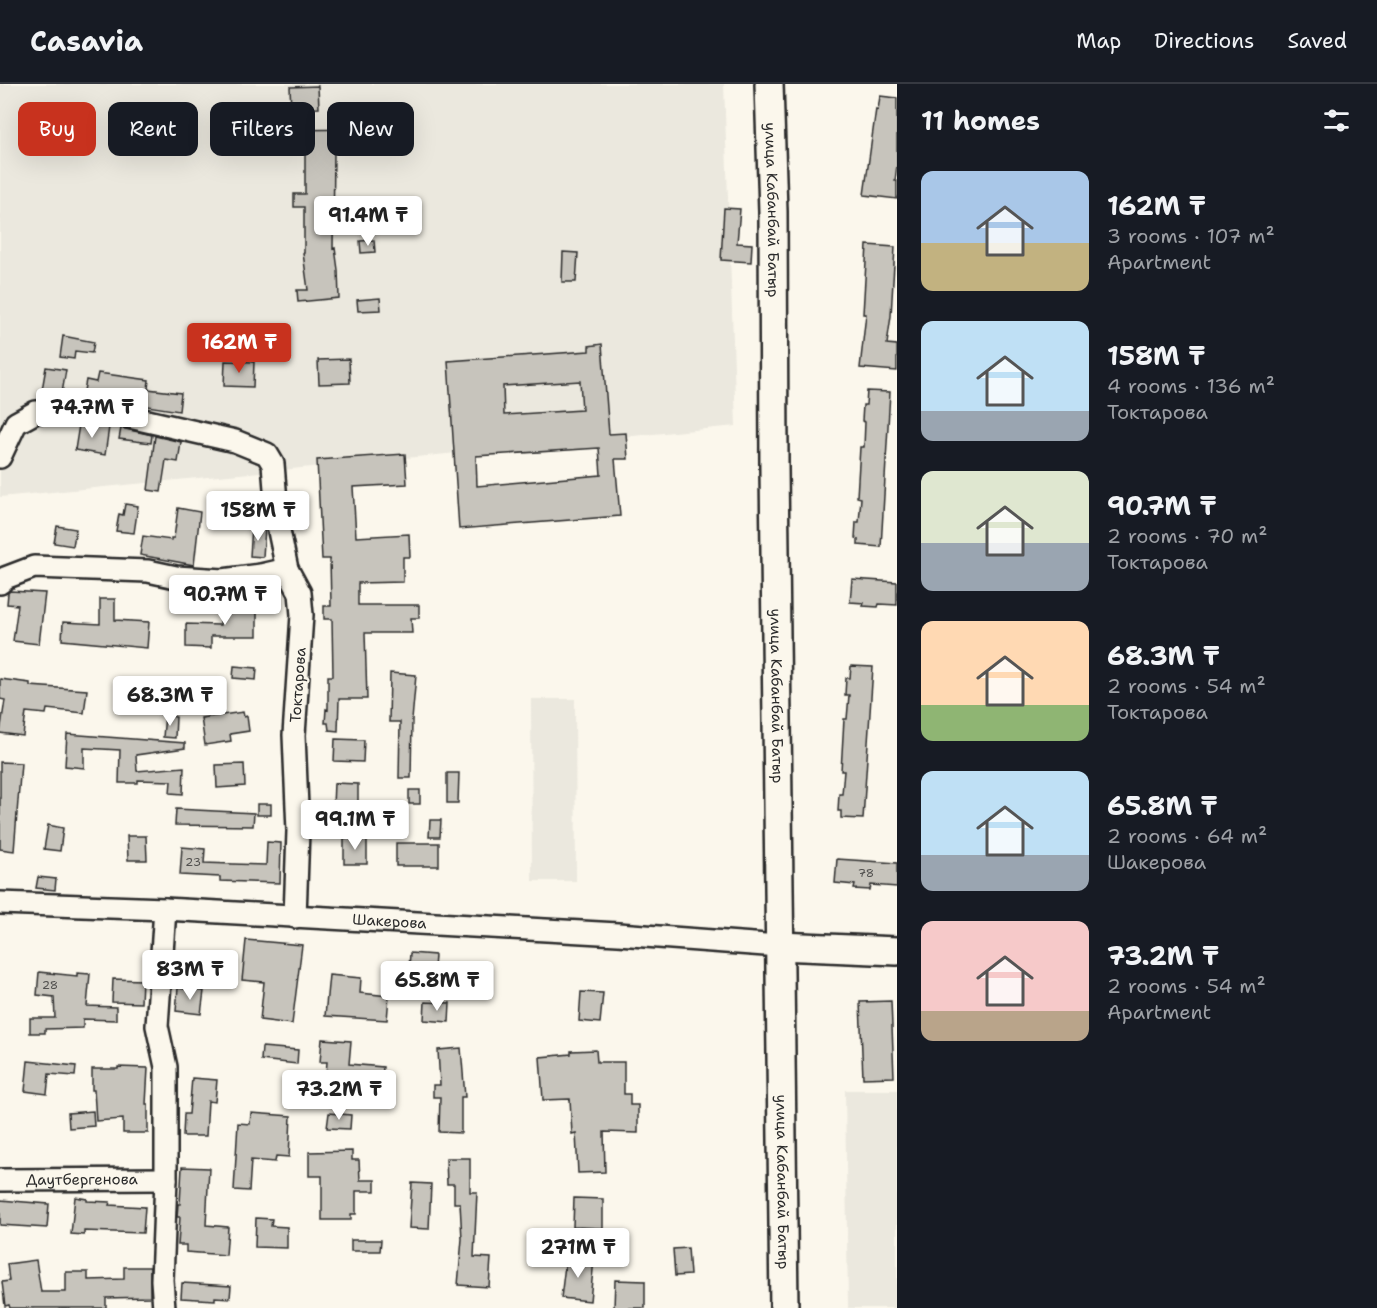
<!DOCTYPE html>
<html lang="en">
<head>
<meta charset="utf-8">
<style>
	:root { --surface:#171b24; --page:#20242c; --text:#f1f3f6; --muted:#9ea1a6; --line:#363941; --accent:#c8321e }
	body { margin:0; font-family:"Shantell Sans",sans-serif; background:var(--page); color:var(--text); height:100vh; display:flex; flex-direction:column; font-size:22px; white-space:nowrap }
	* { box-sizing:border-box; margin:0 }
	p { font-size:20px; color:var(--muted) }
	.icon { flex:none; width:33px; height:33px; fill:none; stroke:currentColor; stroke-width:2; stroke-linecap:round; stroke-linejoin:round }
	.map { position:relative; flex:1; overflow:hidden }
	.details { display:flex; flex-direction:column; background:var(--surface); width:480px }
	.details>* { flex:none }
	.guide { position:absolute; left:18px; top:18px; width:570px; height:54px; display:flex; gap:12px }
	.price { position:absolute; translate:-50% -51px; padding:0 14px; border-radius:6px; background:#fff; color:#222; font-size:20px; line-height:39px; filter:drop-shadow(0 2px 3px #0008) }
	.price::after { content:''; position:absolute; left:50%; top:36px; width:18px; height:14px; margin-left:-9px; background:inherit; clip-path:polygon(0 0,100% 0,50% 100%) }
	.price.on { background:var(--accent); color:#fff }
	ul { padding:0; list-style:none }
	li { display:flex; align-items:center; gap:18px; height:150px; padding:0 24px }
	li span { display:grid; place-items:center; flex:none; width:168px; height:120px; border-radius:12px; color:#555 }
	li>.icon { margin-inline-start:auto }
	span .icon { width:72px; height:72px; fill:#fffc; stroke-width:1 }
	li b { font-size:26px }
	h2 { display:flex; justify-content:space-between; align-items:center; height:72px; padding:0 24px; font-size:26px }
	.tag { padding:0 21px; border-radius:12px; background:var(--surface); box-shadow:0 6px 24px #0002; font-size:21px; line-height:54px }
	.tag.on { background:var(--accent); color:#fff }
	header { display:flex; align-items:center; gap:36px; box-sizing:border-box; height:84px; padding:0 30px; background:var(--surface); border-bottom:2px solid var(--line) }
	header strong { font-size:28px }
	nav { display:flex; gap:33px; margin-inline-start:auto; font-size:21px }
	main { display:flex; flex:1; min-height:0 }
	.map>svg:first-child { display:block }
	.built { fill:#ebe8de }
	.building { fill:#c7c4bc; stroke:#2b2b2b; stroke-width:1.5; fill-rule:evenodd }
	.lines { fill:none; stroke-linecap:round; stroke-linejoin:round }
	.minor-casing { stroke:#2b2b2b; stroke-width:26 }
	.major-casing { stroke:#2b2b2b; stroke-width:32 }
	.minor { stroke:#fbf7ec; stroke-width:21 }
	.major { stroke:#fbf7ec; stroke-width:27 }
	.labels { text-anchor:middle; stroke-width:4.5; stroke-linejoin:round; paint-order:stroke }
	.number-label { font-size:12px; fill:#52514f }
	.street-label { font-size:15px; fill:#2b2b2b; stroke:#fbf7ec }
</style>
</head>
<body>
<header>
<strong>Casavia</strong>
<nav><a>Map</a><a>Directions</a><a>Saved</a></nav>
</header>
<main>
<div class="map">
<svg width="897" height="1224" viewBox="0 0 897 1224">
	<rect width="100%" height="100%" fill="#fbf7ec"/>
	<filter id="ink" filterUnits="userSpaceOnUse"><feTurbulence type="fractalNoise" baseFrequency=".0167" numOctaves="2"/><feDisplacementMap in="SourceGraphic" scale="12" xChannelSelector="R" yChannelSelector="G"/><feConvolveMatrix kernelMatrix="1 2 1 2 8 2 1 2 1" color-interpolation-filters="sRGB"/></filter>
	<g filter="url(#ink)">
		<path class="built" d="M0,0H724L736,342L0,413Z
			M531,615H575L576,797H532Z
			M845,1006H897V1224H848Z"/>
		<path class="building" d="M318,2L319,24L291,25L290,3Z
			M880,12L897,14V81L895,97H897V115L864,111L876,25L878,26Z
			M363,45V65H334L333,165L335,164L338,186L339,214L298,218L297,206H308L303,169H304V123H294V110H305V65L289,66V46Z
			M724,124L740,125L737,159L752,160L751,178L721,176Z
			M374,156L375,168L361,169L360,157Z
			M867,161L895,163L891,232L887,260L897,261V287L860,284L866,230H863Z
			M563,168L578,169L576,198H562Z
			M380,214L381,226L358,227L357,216Z
			M63,252L94,258L92,269L75,267L74,275L60,273Z
			M602,260L609,350L626,349L628,375H615L620,432L459,445L448,277L589,267V262ZM580,297L582,326L504,331L503,302ZM599,364L601,391L477,402L476,372Z
			M349,275L350,299L319,300L318,276Z
			M225,277L254,278L253,303L224,302Z
			M46,283L66,286L62,309L42,306Z
			M98,289L149,296L148,305L181,309L179,327L83,312L86,296L96,298Z
			M867,307L890,308L881,463L858,461V455L855,454L856,438H859L861,414L857,413L860,363H864L865,338L862,337L863,321H866Z
			M79,341L109,343L105,371L75,366Z
			M121,344L152,351L151,359L119,355Z
			M155,352L181,358L178,378L166,376L161,408L148,406Z
			M405,370L407,400L353,403L356,453L409,450L410,473H403V498L358,499V521H419V534H411L412,549H365L367,615H339L338,647L329,646L328,639H325L326,625L328,626V592H333L332,535H324V522H331L330,475H322L317,376Z
			M125,420L138,422L134,449L116,447L119,430L123,431Z
			M178,424L200,428L194,481L140,471L143,452L171,456V454H174Z
			M57,442L76,445L73,462L54,459Z
			M252,442L265,443L263,473L250,472Z
			M852,495L897,498V521L879,520L878,523L863,522L864,519L850,518Z
			M10,507L45,509L39,560L13,557L18,521L7,520L8,509Z
			M100,515H115V536L149,538L147,564L62,556L63,538L100,540Z
			M244,516H257V552H211V564L186,563V540L220,541L221,525H244Z
			M234,582L257,584L256,596L233,594Z
			M851,582L873,583L863,735L841,734V727H838L839,710H842L844,687H841L844,635H847L849,611H845L846,594H850Z
			M390,589L416,591L412,636L411,694H399L400,638H389Z
			M0,595L30,599V602L87,606L84,629L47,625L46,630L26,628L23,652L0,649L5,616L0,615Z
			M243,628L244,633L247,632L249,647L230,650L231,657L205,661L201,634Z
			M165,631L176,633L175,654L163,653Z
			M67,650L185,659V664L136,671L137,687L184,683L183,710L170,709L171,697L138,696V699H119L120,666L84,664V684L65,682Z
			M335,655L364,656L363,678L334,677Z
			M0,678L21,679L14,767L0,765Z
			M244,680L245,702L217,704L216,681Z
			M447,689H459L458,719H447Z
			M334,699L358,700V723L333,722Z
			M409,706H420V720H409Z
			M257,720H271V731H257Z
			M176,725L254,729L253,742L175,741Z
			M430,736H441L440,753H429Z
			M48,741L63,744L60,767L44,765Z
			M127,752H146L147,776H128Z
			M344,754H367V780H344Z
			M267,758L281,759L280,799L220,797V793L180,791L182,763L205,765L204,779L266,781Z
			M396,759H439V782H396Z
			M837,775L897,779V803L871,801L870,806L854,805L855,801L835,799Z
			M38,793L56,795L55,806L36,804Z
			M246,856L302,861L292,940L260,936L264,898L242,896Z
			M410,869L435,871L434,885L409,884Z
			M39,888L77,892V889L90,890L87,922L116,923V936L83,935V944L45,945V949H30V934H55L54,913L37,911Z
			M329,891L361,894L360,909L389,912L387,936L325,932Z
			M113,895L142,896L141,919L112,918Z
			M178,904L204,907L201,930L176,927Z
			M581,908L603,909L600,939L579,937Z
			M891,917L894,993L863,994L860,918Z
			M425,918L450,919L449,938L424,936Z
			M322,955L351,957L349,980L383,983L382,995L326,990L327,978H320Z
			M262,963L298,966L297,980L261,976Z
			M461,964L465,1013H461V1049L439,1048L440,1013H433V1001H440L438,966Z
			M596,966L597,978H624V1010H630V1021H638V1049L604,1048L605,1088L578,1089L576,1049L572,1050L570,1015L543,1016L540,973L571,970V967Z
			M28,977L76,982L75,992L49,990L47,1010L25,1007Z
			M118,983L148,984L146,1020H148V1049H123V1035L96,1037L94,1006H92V985H118Z
			M192,994L217,996L215,1018L208,1017L206,1052H183L184,1030H189Z
			M93,1027L94,1042L69,1044L68,1029Z
			M251,1029L291,1032L289,1073L276,1072L275,1078L251,1076L249,1107L234,1106L238,1039L250,1040Z
			M329,1029L351,1031L350,1045L327,1044Z
			M352,1067V1076H359L360,1096H375V1107H356V1130H351V1136H322V1092H309V1068Z
			M446,1074H470V1108H477L474,1173L491,1174L489,1203L458,1201L462,1155L460,1119H454V1100H447Z
			M182,1083L209,1084L206,1141L228,1143L226,1171L186,1168V1161H178L180,1133H177L178,1120H180Z
			M412,1099L431,1100L429,1145L409,1144Z
			M75,1113L87,1115V1117L110,1118L109,1121L145,1123L143,1149L84,1147V1151L71,1150Z
			M574,1114L603,1115V1144L573,1143Z
			M0,1116L49,1120L47,1144L0,1141Z
			M256,1134L272,1135L271,1142L287,1143V1164L255,1163Z
			M351,1156H381L380,1167H351Z
			M688,1164L690,1191L675,1192L673,1165Z
			M566,1173L594,1175L590,1217L561,1214Z
			M36,1176L41,1208H66V1188H88V1196L124,1195V1183H150V1213L106,1214V1224H10L9,1221L5,1222L2,1198L9,1197L7,1180Z
			M615,1196L645,1197V1224H614Z
			M182,1199L231,1202L230,1214L215,1213V1216L181,1214Z"/>
		<g class="lines">
			<g class="minor-casing">
				<g id="minor">
					<path d="M0,373L16,339L36,328L69,327L121,331L235,357L267,370L273,380L278,442L287,485"/>
					<path d="M0,499L5,494L34,483L148,487L176,493L223,496L261,491L287,485L300,509L302,531L294,651L298,747L295,833"/>
					<path id="s1" d="M0,819L165,825L618,850L779,862"/>
					<path id="s2" d="M0,1096L166,1095"/>
					<path d="M164,1224L162,1196L166,1095V983L157,942L165,825"/>
				</g>
			</g>
			<g class="major-casing">
				<g id="major">
					<path id="s3" d="M769,0L773,128L774,384L784,1224"/>
					<path d="M779,862L897,867"/>
				</g>
			</g>
			<use href="#minor" class="minor"/>
			<use href="#major" class="major"/>
		</g>
	</g>
	<g class="labels">
		<g class="number-label">
			<text x="193" y="782">23</text>
			<text x="866" y="793">78</text>
			<text x="50" y="905">28</text>
		</g>
		<g class="street-label">
			<text dy="5" stroke="none"><textPath href="#s3" startOffset="126">улица Кабанбай Батыр</textPath></text>
			<text transform="translate(298 601) rotate(-86)" y="5">Токтарова</text>
			<text dy="5" stroke="none"><textPath href="#s3" startOffset="612">улица Кабанбай Батыр</textPath></text>
			<text dy="5" stroke="none"><textPath href="#s1" startOffset="390">Шакерова</textPath></text>
			<text dy="5" stroke="none"><textPath href="#s2" startOffset="82">Даутбергенова</textPath></text>
			<text dy="5" stroke="none"><textPath href="#s3" startOffset="1098">улица Кабанбай Батыр</textPath></text>
		</g>
	</g>
</svg>
<b class="price" style="left:368px;top:163px">91.4M ₸</b>
<b class="price on" style="left:239px;top:290px">162M ₸</b>
<b class="price" style="left:92px;top:355px">74.7M ₸</b>
<b class="price" style="left:258px;top:458px">158M ₸</b>
<b class="price" style="left:225px;top:542px">90.7M ₸</b>
<b class="price" style="left:170px;top:643px">68.3M ₸</b>
<b class="price" style="left:355px;top:767px">99.1M ₸</b>
<b class="price" style="left:190px;top:917px">83M ₸</b>
<b class="price" style="left:437px;top:928px">65.8M ₸</b>
<b class="price" style="left:339px;top:1037px">73.2M ₸</b>
<b class="price" style="left:578px;top:1195px">271M ₸</b>
<div class="guide">
<a class="tag on">Buy</a>
<a class="tag">Rent</a>
<a class="tag">Filters</a>
<a class="tag">New</a>
</div>
</div>
<section class="details">
<h2>11 homes<svg class="icon" aria-label="filters" viewBox="0 0 24 24"><path d="M4 7h16M4 17h16"/><circle cx="9" cy="7" r="2"/><circle cx="15" cy="17" r="2"/></svg></h2>
<ul>
<li><span style="background:linear-gradient(#a9c7e8 60%,#c2b280 0)"><svg class="icon" aria-label="home" viewBox="0 0 24 24"><path d="M3 11l9-7 9 7M6 9v11h12V9"/></svg></span><div><b>162M ₸</b><p>3 rooms · 107 m²</p><p>Apartment</p></div></li>
<li><span style="background:linear-gradient(#bfe0f5 75%,#9aa5b1 0)"><svg class="icon" aria-label="home" viewBox="0 0 24 24"><path d="M3 11l9-7 9 7M6 9v11h12V9"/></svg></span><div><b>158M ₸</b><p>4 rooms · 136 m²</p><p>Токтарова</p></div></li>
<li><span style="background:linear-gradient(#dfe7d0 60%,#9aa5b1 0)"><svg class="icon" aria-label="home" viewBox="0 0 24 24"><path d="M3 11l9-7 9 7M6 9v11h12V9"/></svg></span><div><b>90.7M ₸</b><p>2 rooms · 70 m²</p><p>Токтарова</p></div></li>
<li><span style="background:linear-gradient(#ffd9b3 70%,#8fb573 0)"><svg class="icon" aria-label="home" viewBox="0 0 24 24"><path d="M3 11l9-7 9 7M6 9v11h12V9"/></svg></span><div><b>68.3M ₸</b><p>2 rooms · 54 m²</p><p>Токтарова</p></div></li>
<li><span style="background:linear-gradient(#bfe0f5 70%,#9aa5b1 0)"><svg class="icon" aria-label="home" viewBox="0 0 24 24"><path d="M3 11l9-7 9 7M6 9v11h12V9"/></svg></span><div><b>65.8M ₸</b><p>2 rooms · 64 m²</p><p>Шакерова</p></div></li>
<li><span style="background:linear-gradient(#f6c9c9 75%,#b9a48a 0)"><svg class="icon" aria-label="home" viewBox="0 0 24 24"><path d="M3 11l9-7 9 7M6 9v11h12V9"/></svg></span><div><b>73.2M ₸</b><p>2 rooms · 54 m²</p><p>Apartment</p></div></li>
</ul>
</section>
</main>
</body>
</html>
